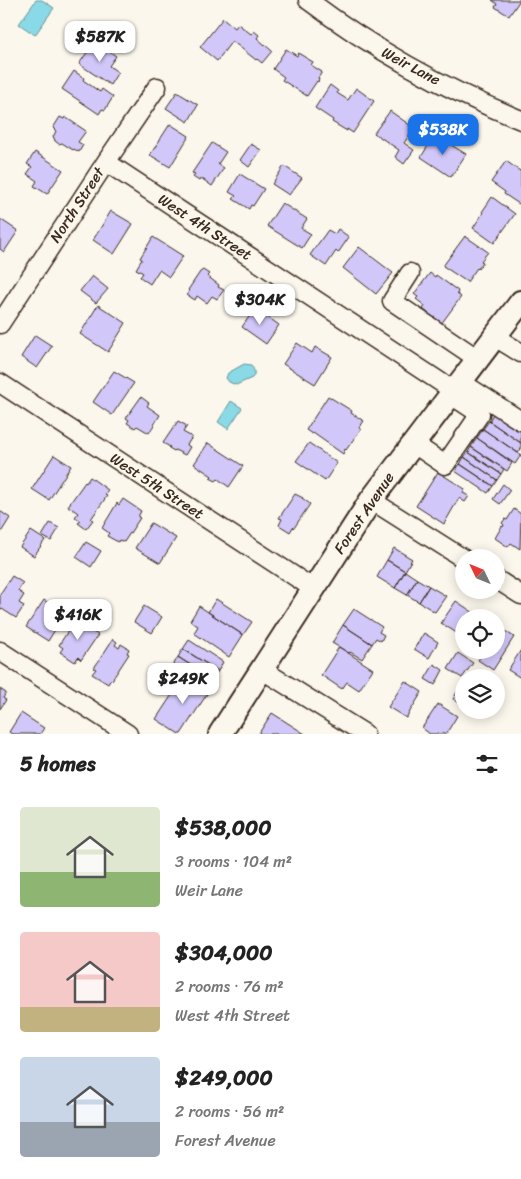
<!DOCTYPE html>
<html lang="en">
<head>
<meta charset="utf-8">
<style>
	:root { --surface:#fff; --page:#f6f6f6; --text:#222; --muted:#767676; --accent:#1a73e8 }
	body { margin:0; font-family:Sriracha,sans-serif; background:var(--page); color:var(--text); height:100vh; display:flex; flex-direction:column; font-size:19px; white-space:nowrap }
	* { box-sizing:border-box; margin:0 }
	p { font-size:16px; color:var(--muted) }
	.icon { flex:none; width:28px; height:28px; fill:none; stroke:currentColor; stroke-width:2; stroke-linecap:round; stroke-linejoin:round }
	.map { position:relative; height:734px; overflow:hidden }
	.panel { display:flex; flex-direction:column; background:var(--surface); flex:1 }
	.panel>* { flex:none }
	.needle { width:32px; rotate:313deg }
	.fabs { position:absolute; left:455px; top:549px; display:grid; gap:10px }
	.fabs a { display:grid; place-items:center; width:50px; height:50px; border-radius:50%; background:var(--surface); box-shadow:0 2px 12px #0003; font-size:25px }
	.price { position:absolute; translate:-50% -42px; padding:0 11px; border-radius:10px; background:#fff; color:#222; font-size:16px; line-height:32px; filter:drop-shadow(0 1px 2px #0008) }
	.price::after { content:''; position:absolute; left:50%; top:30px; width:15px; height:11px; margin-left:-8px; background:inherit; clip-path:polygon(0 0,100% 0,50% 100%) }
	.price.on { background:var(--accent); color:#fff }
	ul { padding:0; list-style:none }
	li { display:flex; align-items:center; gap:15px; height:125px; padding:0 20px }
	li span { display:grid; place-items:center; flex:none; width:140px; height:100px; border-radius:5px; color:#555 }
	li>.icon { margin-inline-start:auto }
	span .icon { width:60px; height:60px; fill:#fffc; stroke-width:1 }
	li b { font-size:21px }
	h2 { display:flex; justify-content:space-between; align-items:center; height:60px; padding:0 20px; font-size:21px }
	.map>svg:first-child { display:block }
	.water { fill:#89d9e6; stroke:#6a9396 }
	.building { fill:#d1c7f9; stroke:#3b2a1e }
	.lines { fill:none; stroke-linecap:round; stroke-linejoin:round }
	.minor-casing { stroke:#3b2a1e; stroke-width:21 }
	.major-casing { stroke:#3b2a1e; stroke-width:26 }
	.minor { stroke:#fbf7ec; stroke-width:18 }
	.major { stroke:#fbf7ec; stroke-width:22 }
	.labels { text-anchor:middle; stroke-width:4; stroke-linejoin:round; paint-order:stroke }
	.street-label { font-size:15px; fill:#3b2a1e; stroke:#fbf7ec }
</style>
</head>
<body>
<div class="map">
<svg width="521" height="734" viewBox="0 0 521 734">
	<rect width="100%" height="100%" fill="#fbf7ec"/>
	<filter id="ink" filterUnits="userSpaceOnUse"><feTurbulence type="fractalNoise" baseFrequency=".02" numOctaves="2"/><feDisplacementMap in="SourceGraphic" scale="10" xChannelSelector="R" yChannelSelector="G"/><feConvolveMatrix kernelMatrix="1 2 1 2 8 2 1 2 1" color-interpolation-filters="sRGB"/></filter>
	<g filter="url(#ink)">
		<path class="water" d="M36,0H42L54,8L35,35L19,24Z
			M244,364L251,365C254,369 256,374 252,378L236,385L229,382L226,378L228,373Z
			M231,401L242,408L228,429L218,422Z"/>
		<path class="building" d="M492,0H520L509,16L495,7L497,4Z
			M223,18L235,28L238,24L251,34L254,31L259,35L257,38L272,51L262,63L257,59L256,60L232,41L217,61L200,47Z
			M95,41L116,56L109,66L118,72L110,85L79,64Z
			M286,49L297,56L298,53L313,62L311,65L322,72L318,78L319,79L318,82L317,81L307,96L282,80L284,77L273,69Z
			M74,71L84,78L83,80L100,92L102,89L113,97L105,110L102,109L99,114L62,89Z
			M330,85L338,91L337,93L348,100L356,88L374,101L353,133L347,129V131L332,122L333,120L315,108Z
			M177,92L198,105L188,122L166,108Z
			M390,111L414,128L404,143L414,150L404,164L395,157L399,150L374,133Z
			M60,117L64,119L65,117L86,131L78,142L83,145L79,152L74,149L73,150L62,143L59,144L55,141L54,138L53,137L56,131L53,128Z
			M170,124L189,136L170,167L150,155Z
			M435,135L443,140L445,138L452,143L451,145L466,154L451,177L421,157Z
			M212,143L226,152L218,164L224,168L212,186L201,178L199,181L193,177L195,174L192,173Z
			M251,144L261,150L249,167L240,160Z
			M35,152L63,170L47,194L34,186L37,181L27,174L32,167L27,164Z
			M506,161L520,171L521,170V202L519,204L504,194L505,192L491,182Z
			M284,166L302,178L289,195L272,184Z
			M240,174L264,189L253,206L251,205L249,209L233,199L236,196L229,192Z
			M492,197L515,214L494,243L473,228L483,213L482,212Z
			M282,203L307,219L301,228L311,234L302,248L267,226Z
			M111,211L133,224L114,254L93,240Z
			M0,219L18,231L4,252L0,249Z
			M338,229L349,237L338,253L336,251L326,266L310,255L328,230L335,234Z
			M465,236L488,252L481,261L483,262L478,269L477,268L467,282L443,266Z
			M153,237L183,256L169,277L159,270L150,284L140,277L143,273L136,269L142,259L140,258Z
			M359,247L393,273L376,294L343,268Z
			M203,270L209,274L207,276L219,285L218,287L224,290L217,299L212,296L207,303L197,296L195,300L187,295L189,291L188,290L200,272Z
			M430,273L435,277L436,275L458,291L457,294L461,297L441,324L423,309L425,306L416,299L418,297L414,294Z
			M92,276L108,289L96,303L80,291Z
			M98,305L126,323L108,352L80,334Z
			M255,308L279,325L266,344L242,327Z
			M35,335L52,346L37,368L21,357Z
			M297,343L312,353L315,347L332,357L315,384L283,364Z
			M114,371L134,383L112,415L93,402Z
			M328,396L352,411L351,413L364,421L359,428L361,429L346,450L345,449L343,454L313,433L312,434L306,430Z
			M141,397L149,403L147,406L160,415L149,433L137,426L135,428L127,423L129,420L126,418Z
			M494,412L521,431V443L489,421Z
			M178,421L187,426L183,432L192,437L187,445L190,447L185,455L175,450L174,451L169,448L170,447L163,443Z
			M489,421L521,443V449L518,453L483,429Z
			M483,429L521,455L515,464L477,438Z
			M477,438L512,463L507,471L471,447Z
			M208,443L243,466L229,487L218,479L216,481L210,478L212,476L194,464Z
			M309,443L337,463L325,481L296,461Z
			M471,447L504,469L501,474L468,452Z
			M468,452L501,474L497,480L464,457Z
			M54,455L71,466L49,500L32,489Z
			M464,457L497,480L493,486L460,464Z
			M460,464L493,486L488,493L455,471Z
			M438,472L465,489L463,493L469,496L465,502L459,498L444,524L416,506Z
			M90,477L108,490L105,495L107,496L91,519L93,520L86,529L78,523L81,521L75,517L78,513L68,506L85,482L86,483Z
			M503,484L510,490L500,504L493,499Z
			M295,494L303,498H302L310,504L294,528L293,527L290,532L279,525L282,519L279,518Z
			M123,499L141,511L138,517L140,518L124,542L119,540L118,542L107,536L109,533L102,528L117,503L119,505Z
			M514,509L521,514L520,549L511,543L508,547L495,538L502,526L503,527L504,525L502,523L505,519L507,520Z
			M0,511L10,518L0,534Z
			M50,523L59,528L51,541L42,536Z
			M151,523L176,538L160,563L135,548Z
			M31,531L45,540L34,556L20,547Z
			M86,542L101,551L91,567L76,557Z
			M394,548L412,559L405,571L387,560Z
			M387,560L405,571L395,588L377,577Z
			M405,571L417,579L407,595L395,588Z
			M12,576L23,583L18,591L24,595L19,603L24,606L16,618L2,609L0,611V594Z
			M417,579L429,586L419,602L407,595Z
			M429,586L446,596L435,612L419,602Z
			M216,599L252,622L243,635L208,612Z
			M44,600L65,614L48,641L26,627Z
			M456,601L477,615L475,618H464V636L463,637L441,623Z
			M144,606L162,617L152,633L134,622Z
			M199,606L243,635L229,657L194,633L198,626L190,621Z
			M354,609L382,627L379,632L384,635L381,641L376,638L372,644L343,625Z
			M81,619L91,626L89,629L98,635L81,660L78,657L75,662L60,652L63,648L59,645L75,620L78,622Z
			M343,625L372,644L362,659L350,652L349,653L332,643Z
			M496,625L514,637L493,670L478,660L485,650H496Z
			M424,633L438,642L429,658L414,649Z
			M113,639L117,642L115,645L119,648L121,644L129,649L127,653L129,654L112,680L111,679L108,684L92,674L96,669L94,668Z
			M189,640L223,662L218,671L183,649Z
			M339,647L373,669L359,690L347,682L342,689L321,675Z
			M183,649L218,671L212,679L178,657Z
			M521,650V678L508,670Z
			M458,653L473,663L462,678L448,669Z
			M178,657L212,679L206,689L172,667Z
			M434,664L443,670L435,685L425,679Z
			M185,675L209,691L181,734H179L156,719Z
			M405,681L422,692L406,718L388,707Z
			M463,682L464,683V706L453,699Z
			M0,689L6,693L3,698L6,700L0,709Z
			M438,704L457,716L446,734H430L422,728Z
			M21,713L44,728L40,734H12L9,732Z
			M272,713L305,734H260L259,733Z"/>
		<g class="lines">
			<g class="minor-casing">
				<path id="minor" d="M308,0C373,49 445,89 521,120
					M106,162L454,391
					M410,273L392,301L478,359
					M0,324L106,162L157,87
					M495,337L521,353
					M461,382L521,421
					M0,383L314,589
					M414,444L445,465L480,414L451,395
					M371,500L464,559
					M496,579L521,595
					M0,651L128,734
					M261,669L365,734"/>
			</g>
			<g class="major-casing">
				<path id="major" d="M220,734L371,500L521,302"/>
			</g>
			<use href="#minor" class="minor"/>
			<use href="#major" class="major"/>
		</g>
	</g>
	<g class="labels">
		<g class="street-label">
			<text transform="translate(411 66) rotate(28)" y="5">Weir Lane</text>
			<text transform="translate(77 205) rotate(-57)" y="5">North Street</text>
			<text transform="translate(205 227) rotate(33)" y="5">West 4th Street</text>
			<text transform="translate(157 486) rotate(33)" y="5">West 5th Street</text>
			<text transform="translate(364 513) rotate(-56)" y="5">Forest Avenue</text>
		</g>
	</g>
</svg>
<div class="fabs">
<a><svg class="needle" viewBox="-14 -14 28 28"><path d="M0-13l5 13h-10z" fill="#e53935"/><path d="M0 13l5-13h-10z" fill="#767676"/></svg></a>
<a><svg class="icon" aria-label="locate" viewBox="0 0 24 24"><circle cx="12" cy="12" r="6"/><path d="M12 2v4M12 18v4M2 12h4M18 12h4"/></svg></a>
<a><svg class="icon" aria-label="layers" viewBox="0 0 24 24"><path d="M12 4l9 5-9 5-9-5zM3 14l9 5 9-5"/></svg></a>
</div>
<b class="price" style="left:100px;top:63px">$587K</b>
<b class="price on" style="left:443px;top:156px">$538K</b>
<b class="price" style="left:260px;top:326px">$304K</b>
<b class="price" style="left:78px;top:641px">$416K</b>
<b class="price" style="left:183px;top:705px">$249K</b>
</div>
<section class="panel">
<h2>5 homes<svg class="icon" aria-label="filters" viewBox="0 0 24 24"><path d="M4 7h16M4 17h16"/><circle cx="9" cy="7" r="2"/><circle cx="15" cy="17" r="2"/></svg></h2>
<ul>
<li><span style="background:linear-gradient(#dfe7d0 65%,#8fb573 0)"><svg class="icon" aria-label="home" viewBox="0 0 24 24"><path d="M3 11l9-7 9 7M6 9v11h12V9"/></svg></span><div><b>$538,000</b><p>3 rooms · 104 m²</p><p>Weir Lane</p></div></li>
<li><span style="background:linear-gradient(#f6c9c9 75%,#c2b280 0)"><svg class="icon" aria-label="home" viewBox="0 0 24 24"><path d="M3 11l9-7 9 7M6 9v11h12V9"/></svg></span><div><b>$304,000</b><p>2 rooms · 76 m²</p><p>West 4th Street</p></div></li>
<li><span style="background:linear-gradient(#c9d6e8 65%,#9aa5b1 0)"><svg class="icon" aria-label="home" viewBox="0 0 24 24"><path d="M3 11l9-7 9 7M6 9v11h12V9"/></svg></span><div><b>$249,000</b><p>2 rooms · 56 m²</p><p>Forest Avenue</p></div></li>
</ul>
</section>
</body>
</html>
